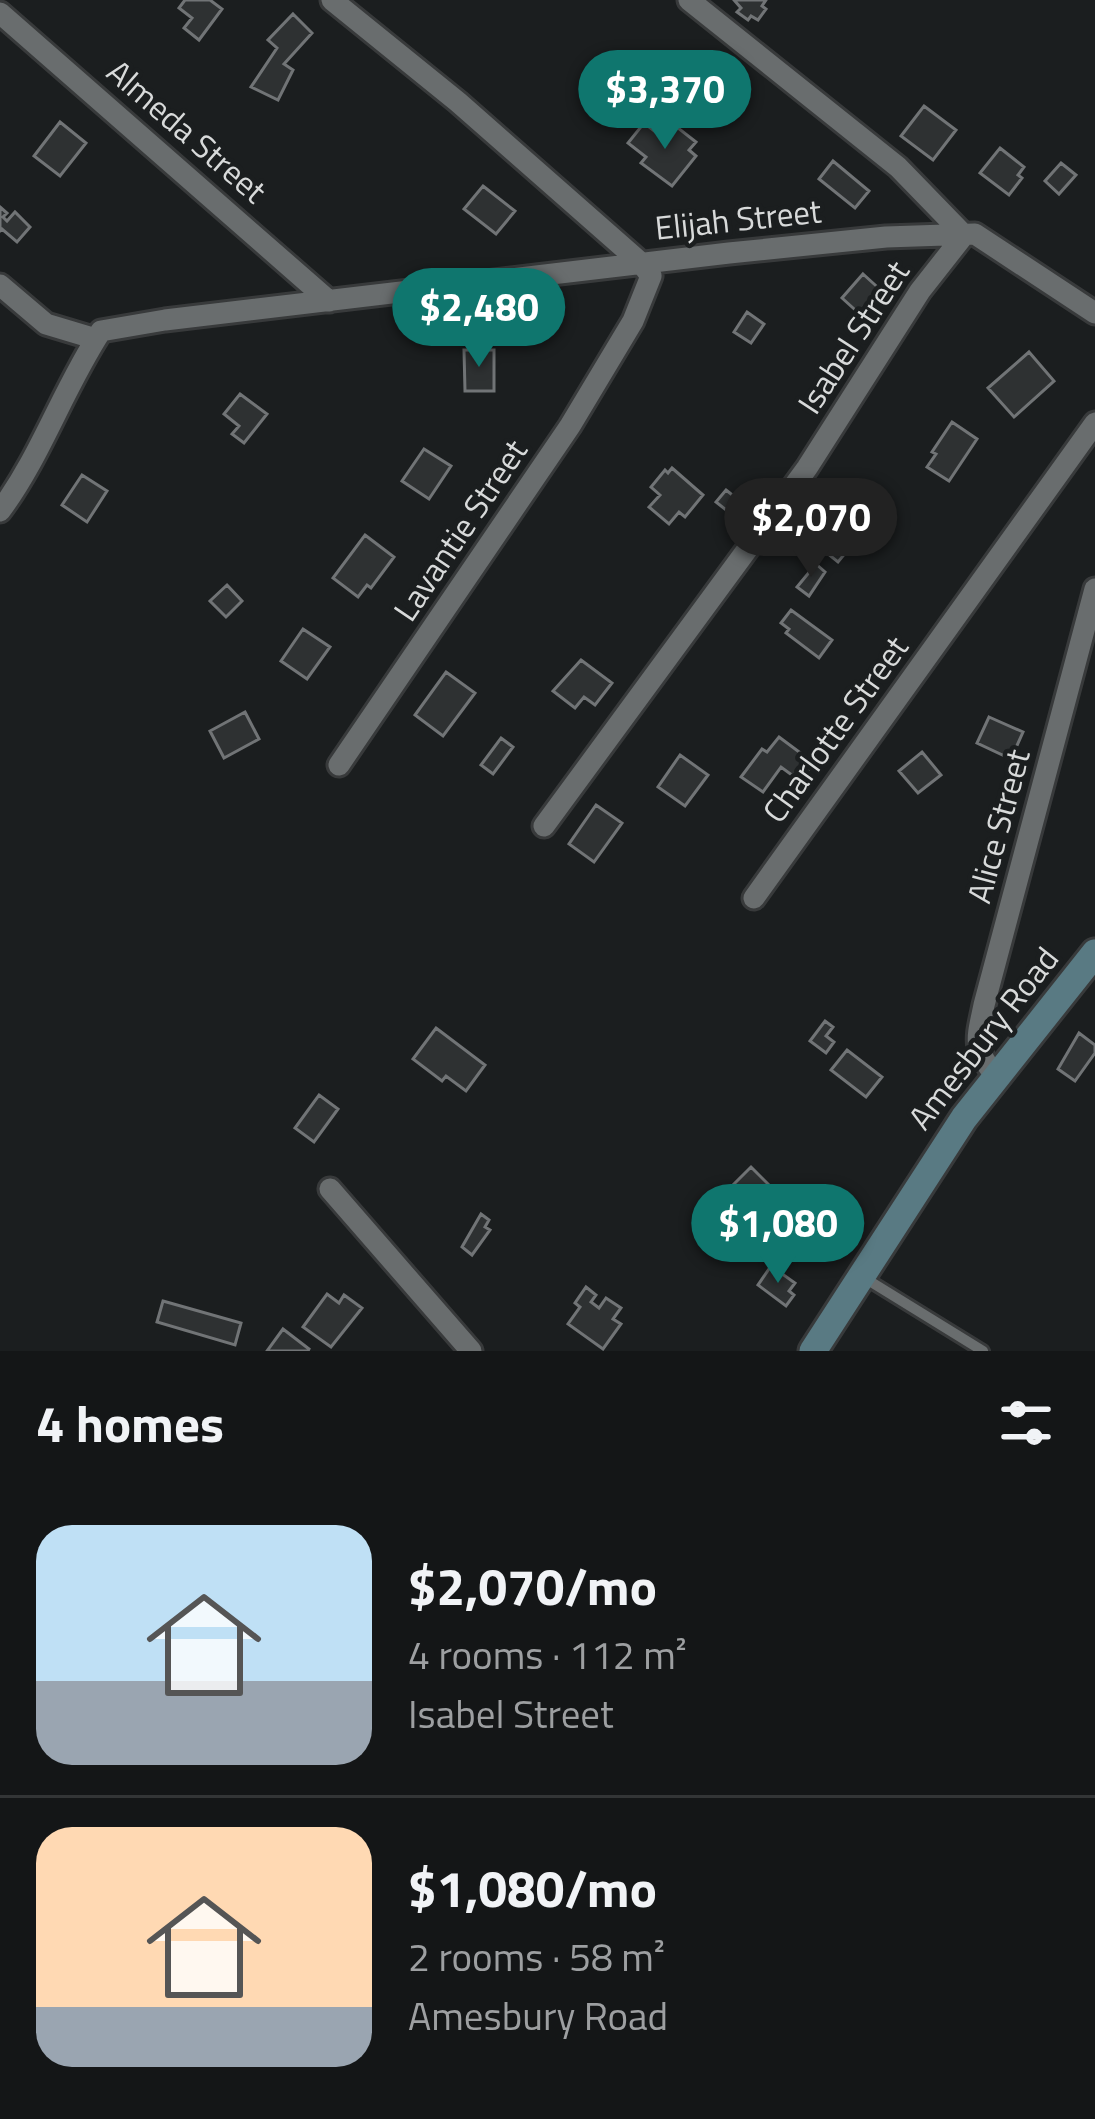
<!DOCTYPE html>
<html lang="en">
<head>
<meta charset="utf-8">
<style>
	:root { --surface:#141617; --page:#212324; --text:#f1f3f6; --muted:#9d9fa1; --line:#333536; --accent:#0f766e }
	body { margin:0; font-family:"Titillium Web",sans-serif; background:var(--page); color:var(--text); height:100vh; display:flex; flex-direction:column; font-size:45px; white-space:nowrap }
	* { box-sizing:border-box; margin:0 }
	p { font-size:39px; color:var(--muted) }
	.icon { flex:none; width:66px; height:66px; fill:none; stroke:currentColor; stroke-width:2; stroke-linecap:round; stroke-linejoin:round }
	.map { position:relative; height:1351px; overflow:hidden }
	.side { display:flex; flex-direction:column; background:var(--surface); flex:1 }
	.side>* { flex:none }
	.price { position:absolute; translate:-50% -102px; padding:0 27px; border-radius:42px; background:var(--accent); color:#fff; font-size:39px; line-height:78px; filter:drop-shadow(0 3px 6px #0008) }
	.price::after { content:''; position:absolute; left:50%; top:72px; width:36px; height:27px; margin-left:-18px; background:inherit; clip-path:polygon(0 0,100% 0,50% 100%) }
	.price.active { background:#222; color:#fff }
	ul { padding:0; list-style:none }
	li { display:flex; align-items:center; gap:36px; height:300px; padding:0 36px }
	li+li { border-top:3px solid var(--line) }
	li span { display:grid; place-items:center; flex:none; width:336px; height:240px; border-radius:36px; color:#555 }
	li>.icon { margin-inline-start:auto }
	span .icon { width:144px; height:144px; fill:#fffc; stroke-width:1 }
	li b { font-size:51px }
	h2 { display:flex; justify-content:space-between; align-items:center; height:144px; padding:0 36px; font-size:51px }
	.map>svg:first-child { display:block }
	.building { fill:#2e3132; stroke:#717476; stroke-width:3 }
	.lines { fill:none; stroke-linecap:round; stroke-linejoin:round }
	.lane-casing { stroke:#383a3b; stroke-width:16 }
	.street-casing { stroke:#383a3b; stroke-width:27 }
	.secondary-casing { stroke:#383a3b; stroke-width:33 }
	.lane { stroke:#696d6e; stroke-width:10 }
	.street { stroke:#696d6e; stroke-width:21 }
	.secondary { stroke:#597a83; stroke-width:27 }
	.labels { text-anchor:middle; stroke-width:9; stroke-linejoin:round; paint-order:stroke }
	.street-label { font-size:33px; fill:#d8dada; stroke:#1b1e1f }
</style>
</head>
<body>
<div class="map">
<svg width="1095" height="1351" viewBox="0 0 1095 1351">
	<rect width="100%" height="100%" fill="#1b1e1f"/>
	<path class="building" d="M185,0H210L222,9L199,40L184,28L192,18L179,8Z
		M734,0H766L762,6L766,9L758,20L751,16L748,20L737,12L741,8Z
		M293,14L312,33L284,64L293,70L278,100L251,87L277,48L268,40Z
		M924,106L956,130L933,160L901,136Z
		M60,122L86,143L60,176L34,156Z
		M644,123L662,137L673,124L696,142L689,150L696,156L672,186L641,163L646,157L628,143Z
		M1000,148L1024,167L1018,175L1022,178L1009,195L980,173Z
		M833,161L869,191L855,208L819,179Z
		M1061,163L1076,175L1059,194L1045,181Z
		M483,186L515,211L496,234L464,209Z
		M0,207L7,213L3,217L7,221L15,212L30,227L17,242L2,229L0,231Z
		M863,274L884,293L877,301L881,304H875L863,317L842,298Z
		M747,312L764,324L751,343L734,332Z
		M464,350H494V391H465Z
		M1029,352L1054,381L1014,417L988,388Z
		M240,394L267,414L244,443L232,434L239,426L224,414Z
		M952,422L977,439L949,481L927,467L936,454L932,452Z
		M424,449L451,466L429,499L402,481Z
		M672,468L703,495L685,517L679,512L669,524L649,507L660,495L651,487L665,470L668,473Z
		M82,475L107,491L87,522L62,505Z
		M726,490L745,505L735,517L716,502Z
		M822,510L857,539L838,562L802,533Z
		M365,535L394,557L371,588L367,585L358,597L333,578Z
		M816,564L825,572L809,596L797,587Z
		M227,585L242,601L226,617L210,601Z
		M791,610L832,640L819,658L786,633L789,629L781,623Z
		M303,629L330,647L307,679L281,661Z
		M581,660L612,683L595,705L584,697L575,708L553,691Z
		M446,672L475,693L443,736L415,715Z
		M245,712L259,739L224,758L210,731Z
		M989,717L1023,732L1011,759L977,743Z
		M779,737L814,763L800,781L781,767L763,792L741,777L762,749L767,752Z
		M501,738L513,747L493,774L481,765Z
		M922,752L941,775L918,793L899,771Z
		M680,755L708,775L685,806L658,787Z
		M596,805L622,823L594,862L569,844Z
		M825,1021L833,1027L826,1036L834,1042L826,1053L810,1041Z
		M436,1028L485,1065L466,1091L446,1076L442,1081L413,1059Z
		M1079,1033L1095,1045V1053L1075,1081L1058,1069Z
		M847,1050L882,1077L866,1097L831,1070Z
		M319,1095L338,1109L314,1142L295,1128Z
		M751,1167L773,1189L755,1207L733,1185Z
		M481,1214L489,1220L485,1227L490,1230L472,1255L462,1247Z
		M771,1266L795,1283L789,1291L794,1295L786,1306L758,1285Z
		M586,1287L596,1295L591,1302L599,1308L606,1298L621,1308L613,1319L621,1324L603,1349L568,1324L580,1307L575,1303Z
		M327,1294L339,1303L344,1295L362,1308L331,1347L303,1327Z
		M163,1301L241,1323L235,1345L157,1322Z
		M283,1329L309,1349L308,1351H267Z"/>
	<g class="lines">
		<g class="lane-casing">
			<path id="lane" d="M863,1277L983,1351"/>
		</g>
		<g class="street-casing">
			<path id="street" d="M332,0L458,102L641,263L651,276L633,321L570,426L339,765
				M689,0L898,167L964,235
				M0,13L329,301
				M0,285L46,324L96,339
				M0,511C41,456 63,389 101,331L165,320L729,253L886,237L975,234L1095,313
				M544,826L807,468L920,291L964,235
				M754,898L1095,423
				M996,1076C972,1048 977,1039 984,1005L1095,589
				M330,1189L471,1351"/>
		</g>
		<g class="secondary-casing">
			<path id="secondary" d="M813,1351L964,1118L1095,953"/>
		</g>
		<use href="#lane" class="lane"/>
		<use href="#street" class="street"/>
		<use href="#secondary" class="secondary"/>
	</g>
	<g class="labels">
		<g class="street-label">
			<text transform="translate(187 131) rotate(41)" y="12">Almeda Street</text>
			<text transform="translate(738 219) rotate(-6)" y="12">Elijah Street</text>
			<text transform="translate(853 337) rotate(-57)" y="12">Isabel Street</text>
			<text transform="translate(460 530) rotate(-56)" y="12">Lavantie Street</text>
			<text transform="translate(835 729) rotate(-54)" y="12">Charlotte Street</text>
			<text transform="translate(998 826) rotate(-75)" y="12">Alice Street</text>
			<text transform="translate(983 1038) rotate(-52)" y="12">Amesbury Road</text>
		</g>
	</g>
</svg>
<b class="price" style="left:665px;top:152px">$3,370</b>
<b class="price" style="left:479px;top:370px">$2,480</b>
<b class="price active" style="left:811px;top:580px">$2,070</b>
<b class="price" style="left:778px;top:1286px">$1,080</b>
</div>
<section class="side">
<h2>4 homes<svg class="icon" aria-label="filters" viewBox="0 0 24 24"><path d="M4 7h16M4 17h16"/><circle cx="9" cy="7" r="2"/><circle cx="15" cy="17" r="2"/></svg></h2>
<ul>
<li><span style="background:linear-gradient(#bfe0f5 65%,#9aa5b1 0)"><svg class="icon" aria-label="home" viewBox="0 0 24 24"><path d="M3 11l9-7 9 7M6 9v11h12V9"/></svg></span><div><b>$2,070/mo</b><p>4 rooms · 112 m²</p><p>Isabel Street</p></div></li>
<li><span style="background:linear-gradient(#ffd9b3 75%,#9aa5b1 0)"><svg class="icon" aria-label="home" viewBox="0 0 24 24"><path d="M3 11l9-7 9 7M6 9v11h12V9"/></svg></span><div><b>$1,080/mo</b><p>2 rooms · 58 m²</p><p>Amesbury Road</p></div></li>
</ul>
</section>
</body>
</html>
